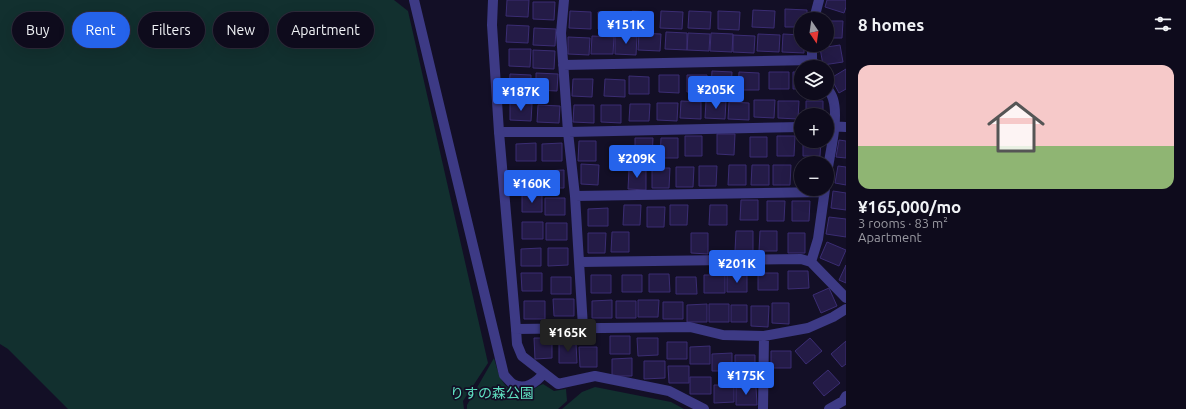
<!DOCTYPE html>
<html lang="en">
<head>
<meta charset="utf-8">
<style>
	:root { --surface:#0e0b1c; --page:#171425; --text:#f1f3f6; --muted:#9b9ba3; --line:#2e2b3b; --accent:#2563eb }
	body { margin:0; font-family:Ubuntu,"Noto Sans JP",sans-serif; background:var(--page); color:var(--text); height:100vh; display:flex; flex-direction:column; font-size:15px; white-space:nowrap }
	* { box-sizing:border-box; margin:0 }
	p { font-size:13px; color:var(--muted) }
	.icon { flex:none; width:22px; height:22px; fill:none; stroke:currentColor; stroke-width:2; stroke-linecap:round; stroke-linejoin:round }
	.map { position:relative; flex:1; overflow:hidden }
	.sheet { display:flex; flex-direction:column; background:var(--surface); width:340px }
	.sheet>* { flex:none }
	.banner { position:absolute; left:12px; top:12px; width:380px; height:36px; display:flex; gap:8px }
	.needle { width:26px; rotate:167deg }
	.controls { position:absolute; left:794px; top:12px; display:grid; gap:8px }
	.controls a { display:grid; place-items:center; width:40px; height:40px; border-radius:50%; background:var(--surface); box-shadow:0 4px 16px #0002,0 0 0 1px var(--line); font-size:20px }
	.price { position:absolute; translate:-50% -34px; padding:0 9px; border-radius:4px; background:var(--accent); color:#fff; font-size:13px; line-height:26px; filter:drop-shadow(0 1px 2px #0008) }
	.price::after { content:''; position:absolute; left:50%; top:24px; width:12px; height:9px; margin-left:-6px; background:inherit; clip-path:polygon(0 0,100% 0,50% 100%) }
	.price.active { background:#222; color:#fff }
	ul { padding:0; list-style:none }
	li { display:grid; align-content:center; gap:8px; height:212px; padding:0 12px }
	li span { display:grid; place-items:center; height:124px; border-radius:12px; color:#555 }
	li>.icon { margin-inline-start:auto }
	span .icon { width:72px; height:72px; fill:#fffc; stroke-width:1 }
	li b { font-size:17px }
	h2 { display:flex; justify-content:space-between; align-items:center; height:48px; padding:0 12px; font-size:17px }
	.tag { padding:0 14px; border-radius:18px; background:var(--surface); box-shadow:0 4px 16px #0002,0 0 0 1px var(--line); font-size:14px; line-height:36px }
	.tag.active { background:var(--accent); color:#fff }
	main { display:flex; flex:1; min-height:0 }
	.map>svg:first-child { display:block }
	.green { fill:#12302f }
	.building { fill:#241b47; stroke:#3b2d73 }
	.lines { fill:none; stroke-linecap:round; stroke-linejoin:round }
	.minor { stroke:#3d3a85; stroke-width:10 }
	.tertiary { stroke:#3d3a85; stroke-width:10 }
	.labels { text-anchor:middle; stroke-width:3.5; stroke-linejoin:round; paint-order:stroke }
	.park-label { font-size:14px; fill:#5fe0c0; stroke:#130f26 }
</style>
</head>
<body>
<main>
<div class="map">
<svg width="846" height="409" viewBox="0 0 846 409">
	<rect width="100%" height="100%" fill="#130f26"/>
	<path class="green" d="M0,0H394L408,11L488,363L463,401L464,409H68L8,349L0,344Z
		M494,358C499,376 505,398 528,391C533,390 538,386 543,384L554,391L566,389L567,401L558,409H467V405Z
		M595,387L671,402L684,409H562L582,392Z"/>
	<path class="building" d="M507,0H529L528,17L506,16Z
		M827,0H846V7L844,13L825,7Z
		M533,2H555L554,20L533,19Z
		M785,9L807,10V19H801V27H785Z
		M753,10L775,11L774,28L752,27Z
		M570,11L591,12V29L569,28Z
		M632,11L653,12V29L631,28Z
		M661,11L683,12L682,29L660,28Z
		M689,11L711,12L710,29L688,28Z
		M718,11L740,12L739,30L718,29Z
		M598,12L620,13L619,30L598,29Z
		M827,21H843L842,38H827Z
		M507,25L529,26L528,43L506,42Z
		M534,28L556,29L555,46L533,45Z
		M666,32L687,33V50L665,49Z
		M639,33L661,34L660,51L638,50Z
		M688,33L710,34L709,51L687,50Z
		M711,33L733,34L732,52L710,51Z
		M758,34L780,35L779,52L757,51Z
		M783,34L801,35V45H804V53L782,52Z
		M733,35L755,36L754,53L733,52Z
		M592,36L614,37L613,54H591Z
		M615,36L637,37L636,55L615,54Z
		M568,37L590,38L589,55L568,54Z
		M840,45L843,62L823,65L820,48Z
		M509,49H531L530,67L509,66Z
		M533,50L555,51L554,69L533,68Z
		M846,69V89L839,93L831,78Z
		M712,71L732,72L731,89L711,88Z
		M739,72L759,73V90H738Z
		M769,72H789V89H769Z
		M793,72H801V89H793Z
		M536,73L558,74L557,91L536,90Z
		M510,74L531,75V92L509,91Z
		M659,75H679V93L659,92Z
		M687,75H707V92H687Z
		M629,76L649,77V94H629Z
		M573,79H593L592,97L572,96Z
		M605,79L625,80V97L604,96Z
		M754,100H775L774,118L754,117Z
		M681,101L701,102V119L680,118Z
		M706,101H726L725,119L705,118Z
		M778,101H799L798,119L778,118Z
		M806,101H823V115H806Z
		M729,102L749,103V120L728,119Z
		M510,103L532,104L531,121L510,120Z
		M657,103H678L677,121L657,120Z
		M630,104H650L649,121H629Z
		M538,105L560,106L559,123L537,122Z
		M574,105H594V123L573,122Z
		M601,105H621V123L601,122Z
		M717,134H735L734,155L717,154Z
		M685,136H702V156H685Z
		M777,136H795L794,156H777Z
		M750,137H767V157H750Z
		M635,138H653L652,158H635Z
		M661,138H678V158H660Z
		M839,140L846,141V158L836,157Z
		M579,141H596V161H578Z
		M803,141H821L820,156H803Z
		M536,143V161H516V144Z
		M562,143V161H542V144Z
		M581,164L599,165L598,185L581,184Z
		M800,164H801V184H799Z
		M729,165H746V185H728Z
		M752,165H769V185H751Z
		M773,165H791L790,185H773Z
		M699,166H717L716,186H699Z
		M838,166L846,167V185L835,183Z
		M676,167H694L693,187H676Z
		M652,168H670L669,188H652Z
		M629,169H646V190L628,189Z
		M564,170V188H544V171Z
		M518,172H539V189H518Z
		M833,191L846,193V210L831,208Z
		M522,195H542V212H522Z
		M545,198H565V215H545Z
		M741,200H758V220H740Z
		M767,201H785L784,221H767Z
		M792,201H810L809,221H792Z
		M624,205H641L640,225H623Z
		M670,205H688L687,225H670Z
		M710,205H727V225H709Z
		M647,207H665L664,227H647Z
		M608,208V226H588V209Z
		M829,217L846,219V237L826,234Z
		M522,222H543V239H522Z
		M546,223H567V240H546Z
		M736,231H753V251H735Z
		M760,231H777V251H759Z
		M612,232H629V252H611Z
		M588,233H606L605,253H588Z
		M691,233H708V254L691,253Z
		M788,233H805V253H788Z
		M827,242L846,250L839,266L820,258Z
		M541,248V266H521V249Z
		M548,248H568V265L548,266Z
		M846,265V283L839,280Z
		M788,271H808L809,288L788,289Z
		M521,273H542V291H522Z
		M758,273H778V290H758Z
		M649,274H669L670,292H649Z
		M591,275H611V293H591Z
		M622,275H642V292H622Z
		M704,275H725V293H704Z
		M727,275H747V292H727Z
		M551,277H571V294H551Z
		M676,277H696L697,294H676Z
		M829,288L837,306L821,313L813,295Z
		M553,299H574V316H554Z
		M612,300V318H592V301Z
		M638,300H659L658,317H638Z
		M524,301H545V319H524Z
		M616,301H636V318H616Z
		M663,302H683V319H663Z
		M772,303H789V324L772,323Z
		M707,304V322H687V305Z
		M709,304H729V322H709Z
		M731,305H747V322H731Z
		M751,306H769L768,327L751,326Z
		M610,336H630V354H610Z
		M534,338H552V358L535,359Z
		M637,338H658V355L638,356Z
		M810,338L822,351L806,364L795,351Z
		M846,341V364L842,367L831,354Z
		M667,342H687V359H667Z
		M559,343H576L577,363H559Z
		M710,346V364H690V347Z
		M579,347H597V367H580Z
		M771,351H791V368H771Z
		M732,353V371H712V354Z
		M735,355H755V372H735Z
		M632,358V376H612V359Z
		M644,361H665V378L644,379Z
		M668,366H689V383H669Z
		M828,370L840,383L824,396L813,383Z
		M690,377H711V394H690Z
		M714,385H734V402L714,403Z
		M736,387H756L757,405H736Z"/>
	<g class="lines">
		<path class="minor" d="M414,0L504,375C507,378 510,382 513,384C525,391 537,382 544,373
			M564,0L561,33L568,132L575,196L583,327
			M814,19L819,0
			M812,45V60L816,67
			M563,65L812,60
			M827,88C829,91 832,95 833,99C839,118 830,153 827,173
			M828,126L846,127
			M499,132H568L801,127
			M575,196L824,192
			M580,262L801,259L811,262L818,239L825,189
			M811,262L846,298
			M704,409L669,391L595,376L558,384L522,356L517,344L516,329L690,327L723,335L764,336L808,328L833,317L846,309
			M763,409L764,336
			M829,409L843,401L846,396"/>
		<path class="tertiary" d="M493,0L492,25L499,132L516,329"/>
	</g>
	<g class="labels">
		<g class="park-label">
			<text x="492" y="398">りすの森公園</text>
		</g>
	</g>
</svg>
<div class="controls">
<a><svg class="needle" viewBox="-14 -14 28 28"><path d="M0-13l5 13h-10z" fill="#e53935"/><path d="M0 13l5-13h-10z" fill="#9b9ba3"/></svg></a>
<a><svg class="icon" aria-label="layers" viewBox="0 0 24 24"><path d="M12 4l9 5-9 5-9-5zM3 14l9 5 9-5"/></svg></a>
<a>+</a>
<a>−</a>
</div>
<b class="price" style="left:626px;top:45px">¥151K</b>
<b class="price" style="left:716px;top:110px">¥205K</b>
<b class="price" style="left:521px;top:112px">¥187K</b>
<b class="price" style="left:637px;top:179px">¥209K</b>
<b class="price" style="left:532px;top:204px">¥160K</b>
<b class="price" style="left:737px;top:284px">¥201K</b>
<b class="price active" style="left:568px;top:353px">¥165K</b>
<b class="price" style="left:746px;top:396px">¥175K</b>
<div class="banner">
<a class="tag">Buy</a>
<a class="tag active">Rent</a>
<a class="tag">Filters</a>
<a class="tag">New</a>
<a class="tag">Apartment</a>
</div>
</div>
<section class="sheet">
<h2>8 homes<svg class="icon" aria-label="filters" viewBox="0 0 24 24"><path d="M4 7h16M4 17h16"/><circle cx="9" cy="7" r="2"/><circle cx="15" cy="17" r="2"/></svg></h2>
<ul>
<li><span style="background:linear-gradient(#f6c9c9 65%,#8fb573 0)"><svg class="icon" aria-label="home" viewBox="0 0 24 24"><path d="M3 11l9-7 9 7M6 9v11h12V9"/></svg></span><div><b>¥165,000/mo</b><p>3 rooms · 83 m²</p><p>Apartment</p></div></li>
</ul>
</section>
</main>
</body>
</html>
